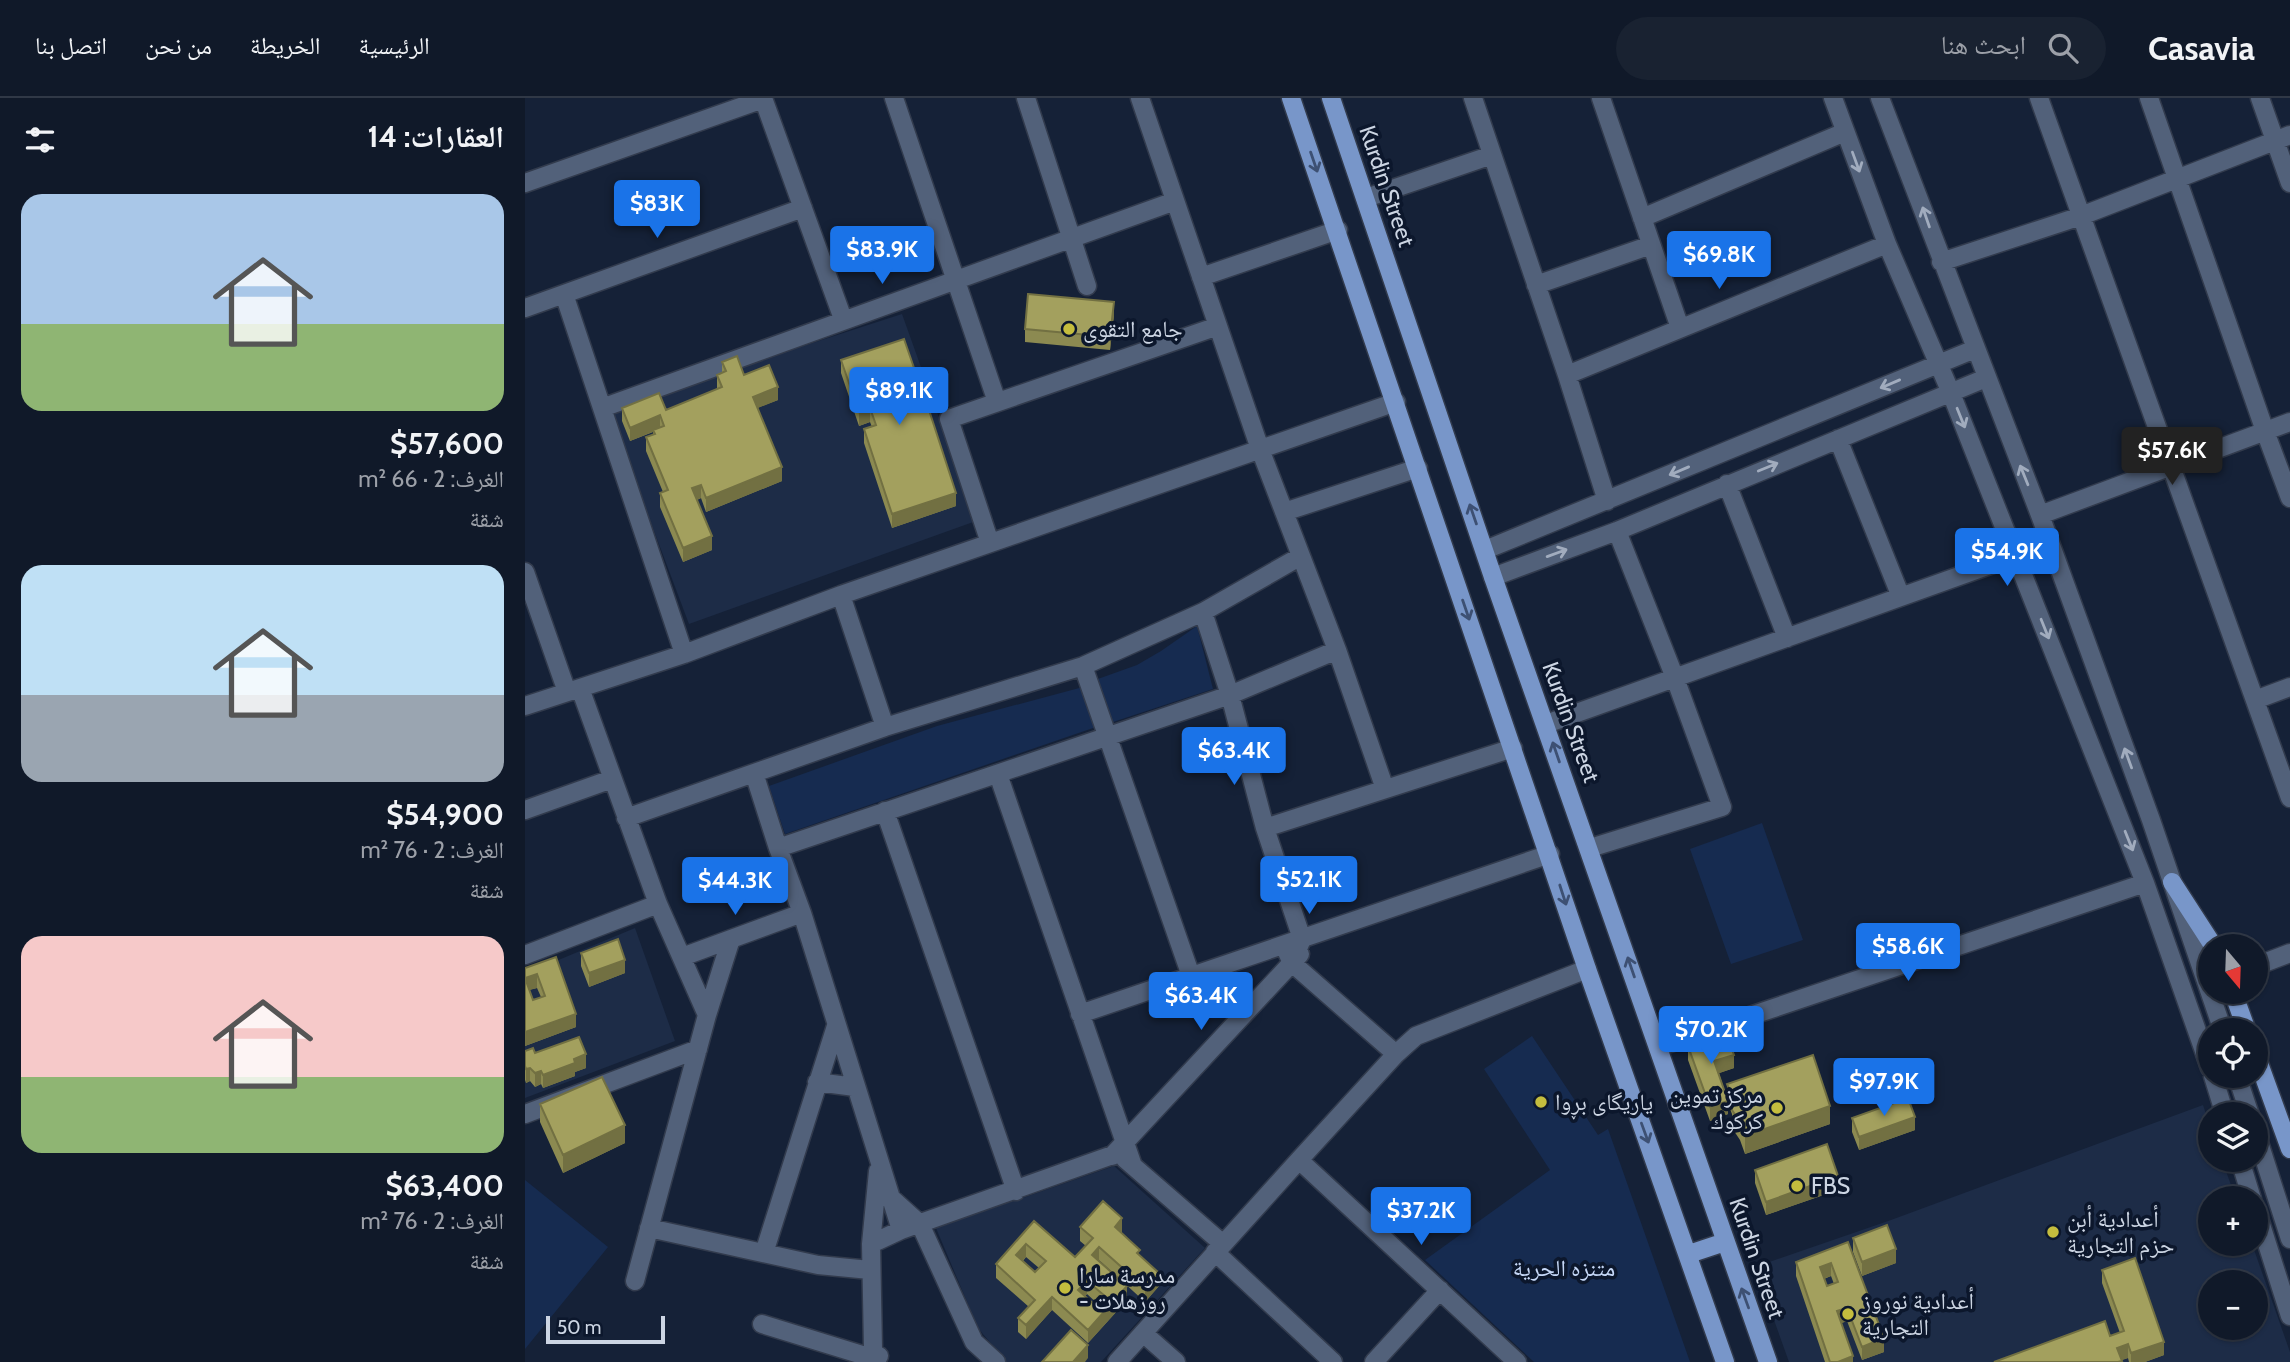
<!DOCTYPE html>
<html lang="ar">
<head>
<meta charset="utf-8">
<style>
	:root { --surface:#101929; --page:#192231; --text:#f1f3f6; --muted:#9ca0a8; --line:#303846; --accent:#1a73e8 }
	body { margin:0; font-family:Cabin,"Noto Naskh Arabic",sans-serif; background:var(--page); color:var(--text); direction:rtl; height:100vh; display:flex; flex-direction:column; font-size:26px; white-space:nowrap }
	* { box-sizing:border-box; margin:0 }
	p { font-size:23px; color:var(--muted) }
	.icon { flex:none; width:38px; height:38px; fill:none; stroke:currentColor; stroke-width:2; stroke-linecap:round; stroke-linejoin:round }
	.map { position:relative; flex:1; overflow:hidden; direction:ltr }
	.details { display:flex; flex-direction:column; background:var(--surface); width:525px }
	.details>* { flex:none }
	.needle { width:46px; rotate:161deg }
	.buttons { position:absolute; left:1673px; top:836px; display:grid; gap:14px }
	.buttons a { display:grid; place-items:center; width:70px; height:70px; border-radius:50%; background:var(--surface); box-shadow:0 2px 5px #0004,0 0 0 2px var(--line); font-size:35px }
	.scale { position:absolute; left:21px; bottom:18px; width:119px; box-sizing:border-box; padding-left:7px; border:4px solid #ccd5e3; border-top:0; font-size:19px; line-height:24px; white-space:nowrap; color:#ccd5e3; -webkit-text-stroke:5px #0c172c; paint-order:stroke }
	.price { position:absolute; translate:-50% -60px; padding:0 16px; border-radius:7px; background:var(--accent); color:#fff; font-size:23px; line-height:46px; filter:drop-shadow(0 2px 4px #0008) }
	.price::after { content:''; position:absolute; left:50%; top:42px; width:21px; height:16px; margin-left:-10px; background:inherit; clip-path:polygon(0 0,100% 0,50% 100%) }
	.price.selected { background:#222; color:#fff }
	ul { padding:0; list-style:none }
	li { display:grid; align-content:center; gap:14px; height:371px; padding:0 21px }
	li span { display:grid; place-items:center; height:217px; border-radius:21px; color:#555 }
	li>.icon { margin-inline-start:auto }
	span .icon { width:126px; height:126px; fill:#fffc; stroke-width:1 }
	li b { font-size:30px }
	h2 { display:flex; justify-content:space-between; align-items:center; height:84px; padding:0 21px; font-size:30px }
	header { display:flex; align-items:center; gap:42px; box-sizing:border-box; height:98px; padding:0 35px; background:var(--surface); border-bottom:2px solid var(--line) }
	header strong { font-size:33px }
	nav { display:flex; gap:38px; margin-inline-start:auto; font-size:24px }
	.search { width:490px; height:63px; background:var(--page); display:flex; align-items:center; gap:18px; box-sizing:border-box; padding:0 24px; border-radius:38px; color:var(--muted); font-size:26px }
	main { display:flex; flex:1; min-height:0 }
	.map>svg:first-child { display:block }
	.built { fill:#1d2c47; fill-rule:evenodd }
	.green { fill:#162b50 }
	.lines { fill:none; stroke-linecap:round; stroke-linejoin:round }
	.minor-casing { stroke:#323b4d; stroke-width:21 }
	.major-casing { stroke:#323b4d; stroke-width:21 }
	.minor { stroke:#52617a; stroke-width:18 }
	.major { stroke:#7896c9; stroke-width:18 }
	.wall { fill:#8c8a51; fill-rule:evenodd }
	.shaded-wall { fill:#727042 }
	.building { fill:#a3a05e; stroke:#727042; stroke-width:2; fill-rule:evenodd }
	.oneway { stroke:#3d5073 }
	.oneway2 { stroke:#a1acbe }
	.poi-dot { fill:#c4bd3e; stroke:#0c172c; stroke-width:2.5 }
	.labels { text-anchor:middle; stroke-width:7; stroke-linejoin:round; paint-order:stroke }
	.street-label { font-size:23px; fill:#ccd5e3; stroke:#0c172c }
	.poi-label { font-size:23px; fill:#ccd5e3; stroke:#0c172c; text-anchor:start }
	.park-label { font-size:23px; fill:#c5d7f6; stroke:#0c172c }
</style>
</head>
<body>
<header>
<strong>Casavia</strong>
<div class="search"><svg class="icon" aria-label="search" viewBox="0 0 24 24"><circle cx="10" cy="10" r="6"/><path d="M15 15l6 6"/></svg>ابحث هنا</div>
<nav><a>الرئيسية</a><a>الخريطة</a><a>من نحن</a><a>اتصل بنا</a></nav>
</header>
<main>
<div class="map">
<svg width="1765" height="1264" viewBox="0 0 1765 1264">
	<rect width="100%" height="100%" fill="#152137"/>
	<path class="built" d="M377,216L451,423L164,526L85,316L244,259Z
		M110,830L150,943L0,1000V876Z
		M1678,1007L1685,1028V1062H1697L1711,1101H1685V1146H1727L1765,1254V1264H1264L1230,1169L1366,1122ZM1685,1185H1731V1230H1685Z
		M589,1068L680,1150L576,1264H481L453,1230L411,1130Z"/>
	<path class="green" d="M672,528L688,591L585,625L570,582L612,567L636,553Z
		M558,589L571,629L260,736L244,688L412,628Z
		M1237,725L1278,842L1206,866L1165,751Z
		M1007,938L1073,1037L1083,1031L1165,1264H1009L900,1162L1025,1072L959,971Z
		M0,1082L83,1149L0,1251Z"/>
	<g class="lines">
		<g class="minor-casing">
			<path id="minor" d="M238,0L318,221
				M369,0L472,304
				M501,0L562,188
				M615,0L735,351L812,552L860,691
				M948,0L1042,277L1082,403
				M1076,0L1155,230
				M1308,0L1362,146L1426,295L1620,785L1685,970
				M1355,0L1515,417L1626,722L1698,933
				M1514,0L1765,700
				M1624,0L1740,333L1765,400
				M1735,0L1765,85
				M0,85L238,1
				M841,100L967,57
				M1117,120L1320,34
				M1416,164L1556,118L1765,37
				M676,179L813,132
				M1011,187L1126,147
				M39,196L159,556
				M0,210L278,110
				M1042,277L1362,146
				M77,310L650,103
				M1313,341L1376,499
				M1202,386L1262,540
				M759,414L893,370
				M1515,417L1765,324
				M465,445L424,321L693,228
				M960,452L1450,251
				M0,474L42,594
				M968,479L1092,433L1461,280
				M316,497L360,629
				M678,514L705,597L740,730L777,841L767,865
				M558,568L666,878
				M55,590L133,806L182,917
				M1730,602L1765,589
				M0,608L159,556L316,497L871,304
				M1021,626L1490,458
				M229,675L253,750L277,815L376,1132
				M473,676L608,1068
				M0,712L87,681
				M360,713L491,1093
				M101,720L360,629L558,568L678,514L776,458
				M740,730L988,650
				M253,750L705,597L812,552
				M1065,750L1197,709L1150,580L1092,433
				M762,854L767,865L871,956
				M0,857L133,806
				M157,859L277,815
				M1731,868L1765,855
				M555,916L1025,756
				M1133,949L1620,785
				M1688,978L1700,1017
				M1712,978L1725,1017
				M292,984L330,989
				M0,1016L173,951
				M1731,1035L1765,1141
				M587,1058L775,856
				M600,1061L698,1146
				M774,1062L992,1264
				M1715,1062L1727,1101
				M365,1099L395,1126L449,1244L471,1264
				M1731,1111L1765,1218
				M124,1130L293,1167L345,1172
				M346,1146L376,1132L596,1054
				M690,1154L808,1264
				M239,1155L311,928
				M110,1183L182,917L206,841
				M237,1226L344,1259L354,1258
				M618,1235L651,1264
				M342,1264L348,1250L346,1146L353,1073
				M592,1264L774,1062L871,956L891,938L1062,871
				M849,1264L915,1192"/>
		</g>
		<g class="major-casing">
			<path id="major" d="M766,0L1062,871L1200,1264
				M806,0L968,479L1243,1264
				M1647,784L1689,849
				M1708,894L1722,933
				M1731,957L1765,1051
				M1164,1156L1200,1144"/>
		</g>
		<use href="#minor" class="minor"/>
		<use href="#major" class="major"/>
	</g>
	<path class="wall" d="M589,217L585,252L500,244V231Z
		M316,262L397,306L388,309L431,408L367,430L339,345V331L347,329L345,324L334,328L316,275Z
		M197,264L219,277L253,302L232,310L257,383L181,414L176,400L172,402L187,452L158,464L135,409V395L138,394L121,353V339L128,337V334L105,343L97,323V310L141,312L192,291V277L197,275Z
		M56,855L100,875L64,889L56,868Z
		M31,859L51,929L0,948V870ZM12,890L16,899L8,902L4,892Z
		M1163,948L1209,970L1194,975L1202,1001V986L1305,1026L1220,1056L1215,1042L1207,1030V1016L1203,1006V1016L1185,1023L1163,962Z
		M0,953L10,955L61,970L50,974V978L18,990L16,986L10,989L5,983L1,985L0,982Z
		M15,1006L100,1045L38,1075L15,1024Z
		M1327,1020L1390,1032L1334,1052L1327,1034Z
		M1230,1072L1313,1092L1241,1117L1230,1085Z
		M509,1123L550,1159L561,1148L555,1143V1129L597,1134V1135L615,1158L634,1188L620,1204L574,1162L602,1202L563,1245L527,1212L501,1241L493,1234V1220L504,1209L471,1180V1166ZM501,1159L514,1170L510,1174L498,1163ZM562,1196L573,1206L571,1208L560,1198Z
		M1328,1140L1371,1165L1337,1178L1328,1154Z
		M1323,1144L1359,1254L1337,1262L1322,1223L1316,1225L1328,1264H1300L1271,1178V1164ZM1306,1178L1309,1186L1302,1188L1299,1181Z
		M1610,1160L1639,1244V1257L1620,1264H1604L1603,1260L1596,1262L1597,1264H1469L1580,1223L1585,1238L1595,1235L1577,1185V1172Z"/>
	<path class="shaded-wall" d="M589,204V217L585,252V239Z
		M253,289V302L228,312V299Z
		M397,293V306L383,310V297Z
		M345,310V324L334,328V314Z
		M135,317V331L105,343V330Z
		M257,369V383L181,414V400Z
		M176,387V400L167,404V390Z
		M431,395V408L367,430V416Z
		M187,438V452L158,464V450Z
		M100,862V875L64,889V875Z
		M12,876V890L0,893V880Z
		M51,916V929L0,948V934Z
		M61,956V970L50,974V978L18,990V977L49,961Z
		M1209,957V970L1189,977V963Z
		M5,970V983L1,985V971Z
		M16,973V986L10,989V975Z
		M1203,1003V1016L1185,1023V1009Z
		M1305,1008V1026L1220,1056V1038Z
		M1390,1019V1032L1334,1052V1039Z
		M100,1027V1045L38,1075V1057Z
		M1313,1078V1092L1241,1117V1104Z
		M597,1120V1134L590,1142V1129Z
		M501,1146V1159L491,1170V1157Z
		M574,1149V1162L567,1170V1157Z
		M1371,1151V1165L1337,1178V1164Z
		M1306,1165V1178L1295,1182V1169Z
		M634,1175V1188L620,1204V1190Z
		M562,1183V1196L553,1206V1192Z
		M602,1188V1202L563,1245V1232Z
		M527,1199V1212L501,1241V1227Z
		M1322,1210V1223L1312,1227V1213Z
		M1359,1240V1254L1337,1262V1249Z
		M1639,1244V1257L1620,1264H1606V1255Z
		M1603,1246V1260L1592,1264V1250Z
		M563,1247V1260L560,1264H548Z
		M1328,1258V1264H1313Z"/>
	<path class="building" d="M503,196L589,204L585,239L500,231Z
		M379,241L397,293L383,297L389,313L403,309L431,395L367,416L339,331L351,327L345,310L334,314L316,262Z
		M212,258L219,277L244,267L253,289L228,299L257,369L181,400L176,387L167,390L187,438L158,450L135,395L143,392L121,339L130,336L128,332L139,328L135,317L105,330L97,310L134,295L141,312L197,289L192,277L201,273L197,264Z
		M93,841L100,862L64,875L56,855Z
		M31,859L51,916L0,934V870ZM12,876L20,898L8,902L0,880Z
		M1201,935L1209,957L1189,963L1203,1003L1185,1009L1163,948Z
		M54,939L61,956L49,961L50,965L18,977L16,973L10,975L5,970L1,971L0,968V953L8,950L10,955Z
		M1288,957L1305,1008L1220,1038L1215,1024L1207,1012V998L1202,986Z
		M77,979L100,1027L38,1057L15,1006Z
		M1383,1000L1390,1019L1334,1039L1327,1020Z
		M1302,1046L1313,1078L1241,1104L1230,1072Z
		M578,1103L597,1120L590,1129L615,1152L612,1155L634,1175L620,1190L574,1149L567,1157L602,1188L563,1232L527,1199L501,1227L493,1220L510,1202L471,1166L509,1123L550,1159L568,1140L555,1129ZM501,1146L521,1163L510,1174L491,1157ZM562,1183L580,1198L571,1208L553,1192Z
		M1362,1127L1371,1151L1337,1164L1328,1140Z
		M1323,1144L1359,1240L1337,1249L1322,1210L1312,1213L1328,1258L1313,1264H1305L1271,1164ZM1306,1165L1313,1184L1302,1188L1295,1169Z
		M1610,1160L1639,1244L1606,1255L1603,1246L1592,1250L1597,1263L1593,1264H1469L1580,1223L1585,1238L1599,1233L1577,1172Z
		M546,1232L563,1247L548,1264H517Z"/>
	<defs><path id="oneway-shaft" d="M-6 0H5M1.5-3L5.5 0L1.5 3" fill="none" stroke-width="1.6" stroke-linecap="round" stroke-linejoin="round" transform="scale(1.75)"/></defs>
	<g class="oneway">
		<use href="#oneway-shaft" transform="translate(789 64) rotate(71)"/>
		<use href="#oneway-shaft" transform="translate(948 416) rotate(-109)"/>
		<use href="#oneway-shaft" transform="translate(941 512) rotate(71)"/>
		<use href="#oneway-shaft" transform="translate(1031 654) rotate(-109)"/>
		<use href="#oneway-shaft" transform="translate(1038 797) rotate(72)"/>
		<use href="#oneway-shaft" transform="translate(1106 869) rotate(-109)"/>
		<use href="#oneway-shaft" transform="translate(1120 1035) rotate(70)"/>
		<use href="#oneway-shaft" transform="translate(1220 1200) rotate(-110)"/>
	</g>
	<g class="oneway2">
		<use href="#oneway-shaft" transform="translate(1331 64) rotate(70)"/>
		<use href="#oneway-shaft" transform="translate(1401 119) rotate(-109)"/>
		<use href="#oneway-shaft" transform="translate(1365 286) rotate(157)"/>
		<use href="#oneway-shaft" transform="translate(1436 320) rotate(68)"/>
		<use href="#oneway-shaft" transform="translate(1243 369) rotate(-22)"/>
		<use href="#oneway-shaft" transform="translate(1154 373) rotate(157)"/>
		<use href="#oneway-shaft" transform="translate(1499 377) rotate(-112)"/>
		<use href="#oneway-shaft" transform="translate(1032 455) rotate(-20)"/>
		<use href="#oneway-shaft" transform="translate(1520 531) rotate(68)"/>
		<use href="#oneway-shaft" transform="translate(1603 660) rotate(-110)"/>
		<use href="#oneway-shaft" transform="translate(1604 743) rotate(68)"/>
	</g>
	<g class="poi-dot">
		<circle cx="544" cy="231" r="7"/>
		<circle cx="1016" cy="1004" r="7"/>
		<circle cx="1252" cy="1010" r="7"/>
		<circle cx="1272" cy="1088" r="7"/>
		<circle cx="1528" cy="1134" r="7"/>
		<circle cx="540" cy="1190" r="7"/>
		<circle cx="1323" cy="1216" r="7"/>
	</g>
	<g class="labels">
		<g class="street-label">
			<text transform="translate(862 88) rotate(71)" y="8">Kurdin Street</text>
			<text transform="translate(1046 624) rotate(70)" y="8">Kurdin Street</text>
			<text transform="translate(1232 1160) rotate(71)" y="8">Kurdin Street</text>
		</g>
		<g class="poi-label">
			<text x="558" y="239">جامع التقوى</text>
			<text x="1238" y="1005" text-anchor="end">مركز تموين<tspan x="1238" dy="26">كركوك</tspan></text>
			<text x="1030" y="1012">یاریگای بڕوا</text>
			<text x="1286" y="1096">FBS</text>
			<text x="1542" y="1129">أعدادية أبن<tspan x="1542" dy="26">حزم التجارية</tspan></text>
			<text x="554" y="1185">مدرسة سارا<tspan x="554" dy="26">- روزهلات</tspan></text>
			<text x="1337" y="1211">أعدادية نوروز<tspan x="1337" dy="26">التجارية</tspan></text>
		</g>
		<g class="park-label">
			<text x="1039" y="1178">متنزه الحرية</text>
		</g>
	</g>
</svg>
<div class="buttons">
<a><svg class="needle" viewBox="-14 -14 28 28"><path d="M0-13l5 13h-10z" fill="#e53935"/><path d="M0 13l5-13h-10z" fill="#9ca0a8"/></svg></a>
<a><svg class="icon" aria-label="locate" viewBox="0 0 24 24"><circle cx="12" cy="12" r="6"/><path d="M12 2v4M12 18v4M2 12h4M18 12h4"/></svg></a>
<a><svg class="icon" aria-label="layers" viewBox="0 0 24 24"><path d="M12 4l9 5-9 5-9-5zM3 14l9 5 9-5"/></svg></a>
<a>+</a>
<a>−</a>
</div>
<div class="scale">50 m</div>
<b class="price" style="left:132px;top:142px">$83K</b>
<b class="price" style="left:357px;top:188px">$83.9K</b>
<b class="price" style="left:1194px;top:193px">$69.8K</b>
<b class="price" style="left:374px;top:329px">$89.1K</b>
<b class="price selected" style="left:1647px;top:389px">$57.6K</b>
<b class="price" style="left:1482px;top:490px">$54.9K</b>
<b class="price" style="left:709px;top:689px">$63.4K</b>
<b class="price" style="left:784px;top:818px">$52.1K</b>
<b class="price" style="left:210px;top:819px">$44.3K</b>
<b class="price" style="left:1383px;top:885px">$58.6K</b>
<b class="price" style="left:676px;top:934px">$63.4K</b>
<b class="price" style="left:1186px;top:968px">$70.2K</b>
<b class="price" style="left:1359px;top:1020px">$97.9K</b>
<b class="price" style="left:896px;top:1149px">$37.2K</b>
</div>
<section class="details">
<h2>العقارات: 14<svg class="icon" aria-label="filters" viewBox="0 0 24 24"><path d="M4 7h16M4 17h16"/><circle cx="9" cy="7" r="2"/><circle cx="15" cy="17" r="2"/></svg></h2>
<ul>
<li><span style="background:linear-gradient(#a9c7e8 60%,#8fb573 0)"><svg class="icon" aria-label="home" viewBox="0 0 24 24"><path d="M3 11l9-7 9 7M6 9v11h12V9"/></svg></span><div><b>$57,600</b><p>الغرف: 2 · 66 m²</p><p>شقة</p></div></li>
<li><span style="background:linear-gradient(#bfe0f5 60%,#9aa5b1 0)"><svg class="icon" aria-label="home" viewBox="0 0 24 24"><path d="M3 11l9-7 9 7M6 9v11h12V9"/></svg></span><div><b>$54,900</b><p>الغرف: 2 · 76 m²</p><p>شقة</p></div></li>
<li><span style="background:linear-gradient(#f6c9c9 65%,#8fb573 0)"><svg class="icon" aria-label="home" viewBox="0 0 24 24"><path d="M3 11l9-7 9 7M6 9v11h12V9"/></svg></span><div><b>$63,400</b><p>الغرف: 2 · 76 m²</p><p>شقة</p></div></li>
</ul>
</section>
</main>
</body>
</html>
